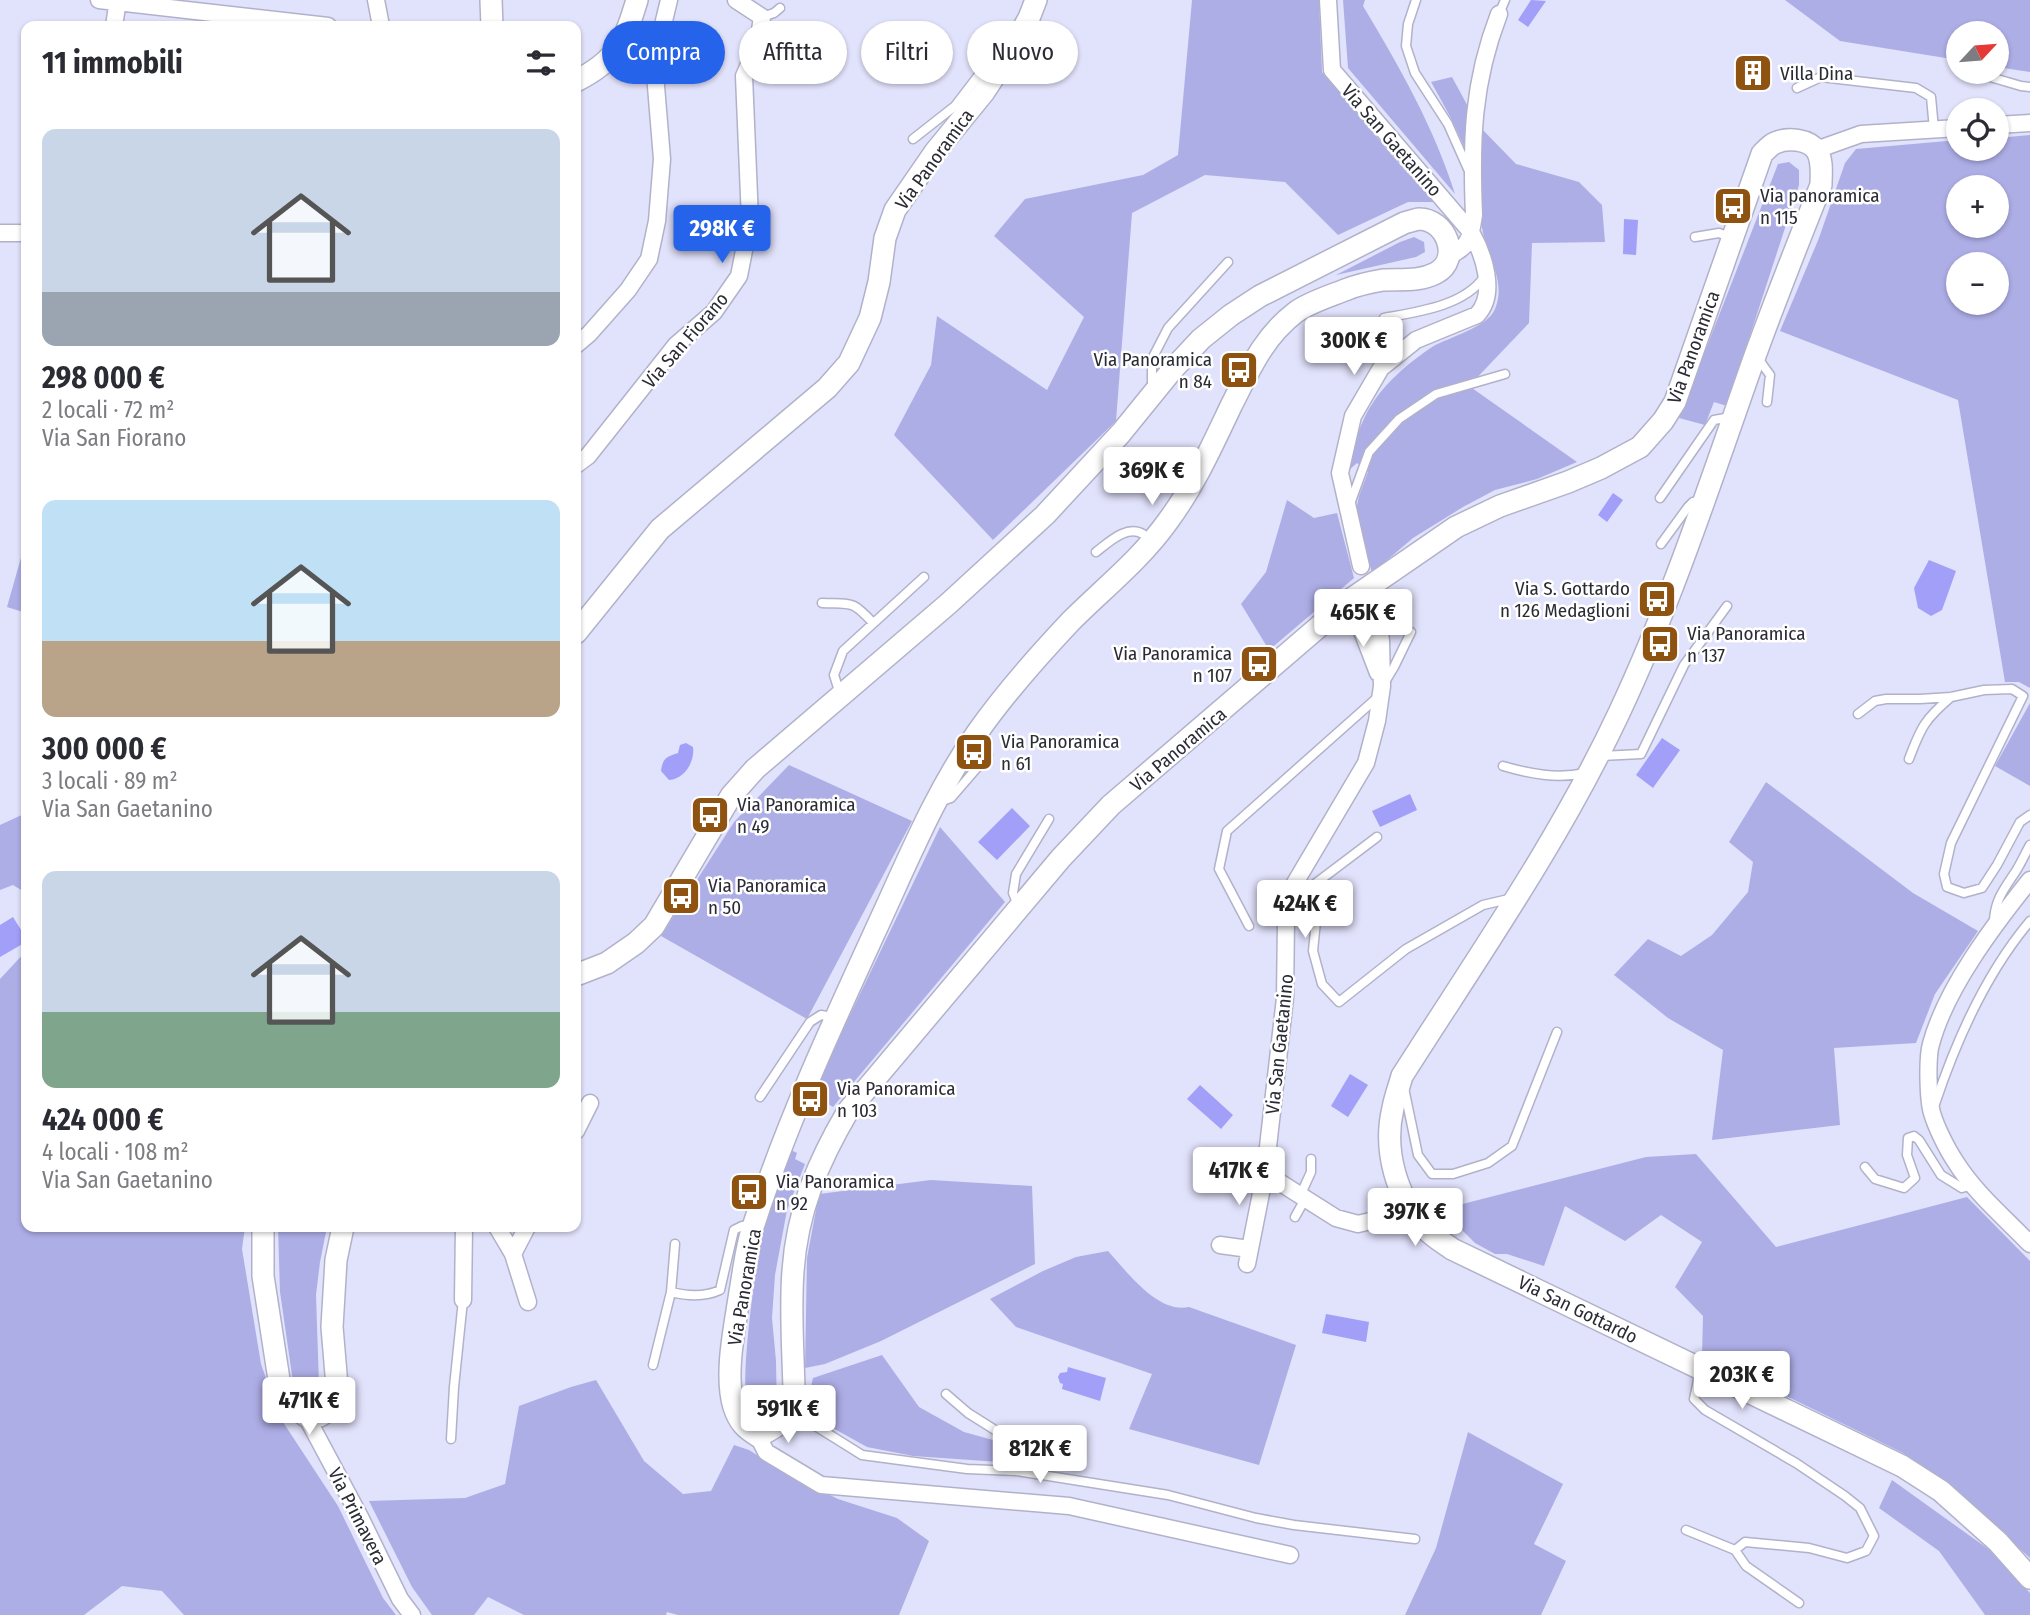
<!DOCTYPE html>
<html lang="it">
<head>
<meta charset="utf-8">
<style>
	:root { --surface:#fff; --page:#f2f2f3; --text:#2b2b33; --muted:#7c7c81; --accent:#2563eb }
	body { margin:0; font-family:"Fira Sans Condensed",sans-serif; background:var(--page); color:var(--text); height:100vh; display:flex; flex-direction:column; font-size:26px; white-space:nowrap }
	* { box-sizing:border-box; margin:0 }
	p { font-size:23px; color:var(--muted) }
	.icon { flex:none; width:38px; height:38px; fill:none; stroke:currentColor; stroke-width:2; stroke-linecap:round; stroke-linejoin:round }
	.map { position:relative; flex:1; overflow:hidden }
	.details { position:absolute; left:21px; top:21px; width:560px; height:1211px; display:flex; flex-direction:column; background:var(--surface); border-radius:14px; box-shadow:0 2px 5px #0004 }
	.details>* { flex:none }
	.guide { position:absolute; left:602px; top:21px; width:665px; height:63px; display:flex; gap:14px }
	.needle { width:46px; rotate:64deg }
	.fabs { position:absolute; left:1946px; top:21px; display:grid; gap:14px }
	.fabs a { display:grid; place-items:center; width:63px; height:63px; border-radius:50%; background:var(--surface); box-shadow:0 2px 5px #0004; font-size:35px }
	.price { position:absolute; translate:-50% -60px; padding:0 16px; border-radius:7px; background:#fff; color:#222; font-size:23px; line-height:46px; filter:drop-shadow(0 2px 4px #0008) }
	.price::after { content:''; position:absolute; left:50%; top:42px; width:21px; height:16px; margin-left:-10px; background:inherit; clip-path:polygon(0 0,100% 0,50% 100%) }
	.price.on { background:var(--accent); color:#fff }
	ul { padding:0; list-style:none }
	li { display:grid; align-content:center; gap:14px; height:371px; padding:0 21px }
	li span { display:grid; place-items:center; height:217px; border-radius:14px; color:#555 }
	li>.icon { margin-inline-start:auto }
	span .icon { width:126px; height:126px; fill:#fffc; stroke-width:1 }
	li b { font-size:30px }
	h2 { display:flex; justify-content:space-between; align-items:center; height:84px; padding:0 21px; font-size:30px }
	.tag { padding:0 24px; border-radius:32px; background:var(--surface); box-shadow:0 2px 5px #0004; font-size:24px; line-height:63px }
	.tag.on { background:var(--accent); color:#fff }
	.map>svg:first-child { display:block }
	.green { fill:#aeaee7; fill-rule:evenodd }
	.water { fill:#a29ff8 }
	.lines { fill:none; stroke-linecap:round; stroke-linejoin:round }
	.service-casing { stroke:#b1b2ca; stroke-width:11 }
	.minor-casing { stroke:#b1b2ca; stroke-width:19 }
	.tertiary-casing { stroke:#b1b2ca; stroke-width:24 }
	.service { stroke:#fff; stroke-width:8 }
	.minor { stroke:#fff; stroke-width:16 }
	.tertiary { stroke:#fff; stroke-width:21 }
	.labels { text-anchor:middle; stroke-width:5; stroke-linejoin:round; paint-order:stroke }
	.poi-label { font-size:19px; fill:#2b2b35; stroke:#fff; text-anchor:start }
	.street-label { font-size:19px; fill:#2b2b35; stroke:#fff }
</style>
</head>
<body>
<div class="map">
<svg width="2030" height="1615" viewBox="0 0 2030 1615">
	<rect width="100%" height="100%" fill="#e1e2fb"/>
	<path class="green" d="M1192,0H1319L1322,72L1403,168L1435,202H1408L1338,235L1285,182L1205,175L1132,213L1116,421L993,540L894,435L931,365L937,316L1047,390L1084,317L994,236L1025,199L1143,175L1178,155Z
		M1343,0H1365L1363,6C1399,66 1434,127 1455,194L1348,68Z
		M1785,0H2030V72L1997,67V33H1958V60L1840,41Z
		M1452,77L1478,125L1516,164L1579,182L1602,205L1605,242L1532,243L1529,323L1469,386L1577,462L1537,479L1495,490L1463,507L1413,538L1372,573L1356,510L1359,496L1368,472L1357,463L1348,471C1353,447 1360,421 1374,401C1388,380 1411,361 1432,347C1449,337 1488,327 1495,309C1506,282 1489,261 1484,237C1480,220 1479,202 1476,184C1468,147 1449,114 1431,82Z
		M2030,135V688L2019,682H2005L1958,400L1780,331L1819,238L1845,163L1856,149L1958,140V149H1997V138ZM1958,187H1997V226H1958ZM1958,264H1997V303H1958Z
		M1789,162L1799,170V185L1727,406L1714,402L1705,425L1679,418L1778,164Z
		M1414,237L1424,242L1425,252L1416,257L1336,275L1400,242Z
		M1287,500L1314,518L1337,513L1354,578L1269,650L1241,604L1266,572Z
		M26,540V613L7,607Z
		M2030,703V786L1995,766Z
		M789,765L912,821L807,1019L661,936L734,822Z
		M1766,782L1913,893L1978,931L1935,994L1916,1043L1834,1048L1840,1125L1712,1140L1723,1050L1668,1018L1614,975L1648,939L1681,956L1712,935L1748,892L1753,862L1729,842Z
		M26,813V893L13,885L0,890V825Z
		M940,827L1005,902L833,1107L820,1099L817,1105L812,1102L835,1039L849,1017Z
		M26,951V1227H245L242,1249L261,1364L279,1416L338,1506L383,1598L396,1615H184L162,1591L122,1586L84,1615H0V979Z
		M791,1150L797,1153L795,1159L805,1164L787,1210L775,1275L772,1318L776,1361L777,1413L769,1421C761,1421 754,1421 750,1415C736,1397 757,1253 764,1227C771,1201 782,1175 791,1150Z
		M1696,1154L1776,1247L1967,1197L2030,1261V1558L1972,1506L1903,1453L1702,1355L1703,1316L1675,1287L1702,1242L1661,1215L1625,1241L1565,1206L1544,1266L1507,1254H1495L1475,1243L1457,1225L1447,1208L1646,1157Z
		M931,1180L1032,1186L1035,1264L881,1341L825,1364L805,1368L807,1258L819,1194Z
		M278,1227H327L320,1262L316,1295L319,1385L308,1393L298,1390L293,1382L280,1292Z
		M1108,1251C1127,1272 1158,1314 1189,1307L1296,1345L1259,1465L1129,1429L1152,1374L1016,1327L990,1299L1043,1271L1076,1257Z
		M882,1355L919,1407L964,1432L1011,1445L1014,1463L913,1456L867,1447L822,1422L812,1405L810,1391L813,1378Z
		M596,1380L644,1461L683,1494L711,1491L734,1445L749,1450L784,1472L838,1499L897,1518L929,1541L899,1615H678L667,1612L666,1615H524L488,1597L474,1615H432L412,1587L369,1501L465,1498L505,1484L519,1406L571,1387Z
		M1468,1432L1563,1484L1534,1544L1566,1561L1541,1615H1405L1436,1548Z
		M1892,1480L1991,1551L2030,1593V1615H1985L1939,1551L1879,1508Z"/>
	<path class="water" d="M1531,0L1546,1L1528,27L1518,20Z
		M1624,219L1638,220L1636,255L1623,254Z
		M1613,493L1623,500L1607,522L1598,515Z
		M1929,560L1956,571L1942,610L1931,616L1918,608L1914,588Z
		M1662,738L1680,750L1653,788L1636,775Z
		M686,743L693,747C695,761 685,779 669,780L661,771C663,757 667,757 678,753L680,745Z
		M1410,794L1417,810L1380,827L1372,811Z
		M1012,808L1030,826L997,860L978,842Z
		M13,917L26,938V942L0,957V925Z
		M1350,1074L1368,1085L1348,1117L1331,1106Z
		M1200,1085L1233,1115L1221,1129L1187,1099Z
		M1326,1314L1369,1322L1366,1342L1322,1333Z
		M1068,1367L1106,1378L1100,1401L1062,1389L1063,1384L1060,1383L1058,1377L1060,1373L1067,1372Z"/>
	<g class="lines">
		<g class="service-casing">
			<path id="service" d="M1416,0L1408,24L1406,46L1415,73L1448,124L1468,169
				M1499,14L1505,0
				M762,17L774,13L780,8
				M1980,74L2021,86L2030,87
				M1797,88L1821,77L1916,88L1931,97L1934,129
				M913,139L955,106L994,55L1004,53
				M1695,237L1719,233L1732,238
				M1384,318C1417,312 1464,306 1484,277
				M1757,357L1770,375L1767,402
				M1152,387V359L1168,328L1228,262
				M1660,498L1714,420L1731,417
				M1350,504L1369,452L1399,419L1436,394L1505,374
				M1661,544L1688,507L1693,502L1701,501
				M1096,552C1108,543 1127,524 1143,534C1146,536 1148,540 1151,543
				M822,603C852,604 852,600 873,623
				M1385,682L1394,667L1411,632
				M840,694L834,675L843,651L924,577
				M1858,714L1875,701L1886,699H1920L1951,697L1984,690L2012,689L2023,696L1951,843L1944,874L1947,887L1964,893L1982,888L1997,865L2020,822L2030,815
				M1601,756L1641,754L1684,665L1727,606
				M1909,759C1921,727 1925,719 1951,697
				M1503,766C1530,774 1557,779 1585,773
				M939,802L951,798L988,755
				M1330,898L1316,921L1313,951L1322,984L1339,1002L1406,949L1483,905L1513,898
				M1291,902L1377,837
				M1018,905L1013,893L1016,874L1049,819
				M1994,923C1994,901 2004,889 2016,871C2021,863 2025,854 2030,845
				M1249,926L1219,869L1227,831L1379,696
				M1404,1088L1418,1155L1432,1174H1453L1488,1163L1512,1146L1557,1032
				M760,1097L810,1022L821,1015L833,1017
				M1935,1104C1956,1041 1987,972 2030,921
				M1865,1167L1875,1179L1904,1188L1915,1178L1907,1155L1908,1138L1914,1136L1919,1140L1941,1175L1962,1188L1973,1185
				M1300,1196L1311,1172V1159
				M1295,1217L1305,1199
				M671,1292C687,1296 705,1297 720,1290L734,1230L742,1226L750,1225
				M653,1365L671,1292L675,1244
				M1700,1371L1694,1399L1705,1410L1796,1463L1845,1496L1860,1508L1874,1536L1866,1551L1847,1558L1809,1548L1745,1542L1735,1550L1746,1566L1799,1603
				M946,1394L968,1413L1025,1449L1024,1465L1017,1471
				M790,1410L862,1455L967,1469L1017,1471L1168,1495L1256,1518L1294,1525L1415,1539
				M451,1439L454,1387L463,1300
				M1686,1530L1735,1550"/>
		</g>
		<g class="minor-casing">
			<path id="minor" d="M99,0L328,26
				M376,0L381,26
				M1328,0L1332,70L1471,232C1484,255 1497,294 1477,315L1416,340L1381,368L1353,416L1340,473L1361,566
				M114,26L118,0
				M1997,125L2030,123
				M1816,150L1861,134L1958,128
				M0,233H26
				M1450,255C1470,247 1471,235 1474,215C1471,142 1472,84 1499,14
				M576,345L589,334L628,290L649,259L657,221L662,159L654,62L669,0
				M576,465L588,456L676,345L714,312L739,276L750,220L744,76L758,44L762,17L736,0
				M1350,600L1378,673
				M2030,880C1994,925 1946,988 1931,1044C1927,1057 1928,1100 1932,1113C1936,1127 1947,1149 1955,1161C1974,1192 2005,1218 2030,1244
				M576,1131L590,1103
				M1265,1173L1336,1218L1358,1224L1412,1211
				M497,1227L513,1254L528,1302
				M1220,1245L1249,1249
				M513,1254L527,1227
				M1247,1264L1265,1173L1285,998L1286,920L1292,888L1366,763L1377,721L1382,686L1381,641L1377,609
				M463,1300L464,1227
				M306,1416L360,1517L400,1599L412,1615
				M758,1436L766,1452L821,1485L1069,1506L1290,1555"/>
		</g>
		<g class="tertiary-casing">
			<path id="tertiary" d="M491,0L492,26
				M576,81C617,60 624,43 637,0
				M576,633L660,529L827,388L849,363L870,318L879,282L885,238L895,210L935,152L984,92L1007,57L1029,18L1036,0
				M576,975L607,963L636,943L654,926L731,796L755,769L948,604L1045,515L1121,433L1173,369L1201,339L1231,315L1260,296L1404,223C1405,223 1417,219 1418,219C1446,218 1462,259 1436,273C1419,282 1401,279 1383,280C1371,282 1357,285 1345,290C1330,296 1310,302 1296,312C1263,337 1249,371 1231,406C1212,446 1194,486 1168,521C1141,559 1104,588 1071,621C1038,656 1005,693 977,733C936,791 908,860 878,925C833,1023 787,1122 754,1224C746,1246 744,1270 740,1292C735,1326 724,1375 734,1407C739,1422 745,1428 758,1436C783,1425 791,1417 794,1389C793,1351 790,1309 793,1271C797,1211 818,1162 848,1111L1061,858L1111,805L1350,600L1456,527L1500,506L1568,482L1601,468L1640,447L1663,421L1675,402L1762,154C1766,150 1770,145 1775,143C1787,137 1809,139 1817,151C1823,161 1821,174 1821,185C1799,240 1777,296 1756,353C1713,474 1674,596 1619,713C1559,841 1477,958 1402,1076C1399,1087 1395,1097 1393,1108C1383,1150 1396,1197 1426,1229C1433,1237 1444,1243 1452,1249L1902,1466L1941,1491L1998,1542L2030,1578
				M263,1227V1276L280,1386L289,1404L306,1416H320L331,1409L337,1386L332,1327L336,1260L343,1227"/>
		</g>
		<use href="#service" class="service"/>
		<use href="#minor" class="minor"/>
		<use href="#tertiary" class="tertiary"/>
	</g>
	<defs>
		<g id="building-square" transform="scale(2.0125)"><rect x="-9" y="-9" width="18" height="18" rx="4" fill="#8e5211" stroke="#fff"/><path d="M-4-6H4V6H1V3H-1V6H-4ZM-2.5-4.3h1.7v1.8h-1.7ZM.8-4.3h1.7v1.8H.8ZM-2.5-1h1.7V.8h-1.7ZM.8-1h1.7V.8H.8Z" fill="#fff"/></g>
		<g id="bus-square" transform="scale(2.0125)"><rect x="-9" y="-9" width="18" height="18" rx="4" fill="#8e5211" stroke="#fff"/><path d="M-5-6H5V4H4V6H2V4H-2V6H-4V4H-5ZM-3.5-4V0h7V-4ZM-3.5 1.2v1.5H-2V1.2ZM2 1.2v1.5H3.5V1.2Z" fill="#fff"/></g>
	</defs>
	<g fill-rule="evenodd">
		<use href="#building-square" x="1753" y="73"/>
		<use href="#bus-square" x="1733" y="206"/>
		<use href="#bus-square" x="1239" y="370"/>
		<use href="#bus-square" x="1657" y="599"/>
		<use href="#bus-square" x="1660" y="644"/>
		<use href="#bus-square" x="1259" y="664"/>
		<use href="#bus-square" x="974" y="752"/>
		<use href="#bus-square" x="710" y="815"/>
		<use href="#bus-square" x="681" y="896"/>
		<use href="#bus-square" x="810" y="1099"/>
		<use href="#bus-square" x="749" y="1192"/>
	</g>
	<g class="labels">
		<g class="poi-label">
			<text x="1780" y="80">Villa Dina</text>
			<text x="1760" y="202">Via panoramica<tspan x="1760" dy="22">n 115</tspan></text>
			<text x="1212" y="366" text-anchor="end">Via Panoramica<tspan x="1212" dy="22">n 84</tspan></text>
			<text x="1630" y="595" text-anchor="end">Via S. Gottardo<tspan x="1630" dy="22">n 126 Medaglioni</tspan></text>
			<text x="1687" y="640">Via Panoramica<tspan x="1687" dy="22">n 137</tspan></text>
			<text x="1232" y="660" text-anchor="end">Via Panoramica<tspan x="1232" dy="22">n 107</tspan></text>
			<text x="1001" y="748">Via Panoramica<tspan x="1001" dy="22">n 61</tspan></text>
			<text x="737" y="811">Via Panoramica<tspan x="737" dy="22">n 49</tspan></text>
			<text x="708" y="892">Via Panoramica<tspan x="708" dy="22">n 50</tspan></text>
			<text x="837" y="1095">Via Panoramica<tspan x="837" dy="22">n 103</tspan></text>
			<text x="776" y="1188">Via Panoramica<tspan x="776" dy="22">n 92</tspan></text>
		</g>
		<g class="street-label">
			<text transform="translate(1392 140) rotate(49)" y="7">Via San Gaetanino</text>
			<text transform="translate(934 159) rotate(-54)" y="7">Via Panoramica</text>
			<text transform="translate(685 340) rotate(-49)" y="7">Via San Fiorano</text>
			<text transform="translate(1693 347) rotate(-70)" y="7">Via Panoramica</text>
			<text transform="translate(1178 749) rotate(-40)" y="7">Via Panoramica</text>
			<text transform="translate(1279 1044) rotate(-84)" y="7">Via San Gaetanino</text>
			<text transform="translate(744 1287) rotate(-80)" y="7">Via Panoramica</text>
			<text transform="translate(1578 1309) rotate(26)" y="7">Via San Gottardo</text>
			<text transform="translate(358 1516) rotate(63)" y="7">Via Primavera</text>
		</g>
	</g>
</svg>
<div class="fabs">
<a><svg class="needle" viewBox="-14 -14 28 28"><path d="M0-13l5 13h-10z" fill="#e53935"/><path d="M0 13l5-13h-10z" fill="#7c7c81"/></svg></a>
<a><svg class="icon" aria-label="locate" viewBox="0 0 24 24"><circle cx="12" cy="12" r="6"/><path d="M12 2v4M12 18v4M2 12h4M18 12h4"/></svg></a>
<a>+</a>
<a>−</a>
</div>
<b class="price on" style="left:722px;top:265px">298K €</b>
<b class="price" style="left:1354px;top:377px">300K €</b>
<b class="price" style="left:1152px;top:507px">369K €</b>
<b class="price" style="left:1363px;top:649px">465K €</b>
<b class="price" style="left:1305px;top:940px">424K €</b>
<b class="price" style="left:1239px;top:1207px">417K €</b>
<b class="price" style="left:1415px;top:1248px">397K €</b>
<b class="price" style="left:1742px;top:1411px">203K €</b>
<b class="price" style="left:309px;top:1437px">471K €</b>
<b class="price" style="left:788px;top:1445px">591K €</b>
<b class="price" style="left:1040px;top:1485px">812K €</b>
<div class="guide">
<a class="tag on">Compra</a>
<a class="tag">Affitta</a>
<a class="tag">Filtri</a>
<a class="tag">Nuovo</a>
</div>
<section class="details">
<h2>11 immobili<svg class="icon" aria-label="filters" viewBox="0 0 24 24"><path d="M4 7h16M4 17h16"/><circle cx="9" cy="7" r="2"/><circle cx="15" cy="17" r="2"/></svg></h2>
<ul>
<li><span style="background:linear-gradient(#c9d6e8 75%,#9aa5b1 0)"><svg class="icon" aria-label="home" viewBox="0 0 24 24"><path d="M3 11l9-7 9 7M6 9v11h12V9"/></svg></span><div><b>298 000 €</b><p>2 locali · 72 m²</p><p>Via San Fiorano</p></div></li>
<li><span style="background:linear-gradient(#bfe0f5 65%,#b9a48a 0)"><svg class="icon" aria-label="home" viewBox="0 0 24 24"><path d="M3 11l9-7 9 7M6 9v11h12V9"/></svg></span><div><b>300 000 €</b><p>3 locali · 89 m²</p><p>Via San Gaetanino</p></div></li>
<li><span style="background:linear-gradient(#c9d6e8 65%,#7fa58c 0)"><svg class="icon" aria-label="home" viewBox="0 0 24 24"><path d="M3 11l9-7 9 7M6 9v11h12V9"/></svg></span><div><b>424 000 €</b><p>4 locali · 108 m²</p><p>Via San Gaetanino</p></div></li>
</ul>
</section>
</div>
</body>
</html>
